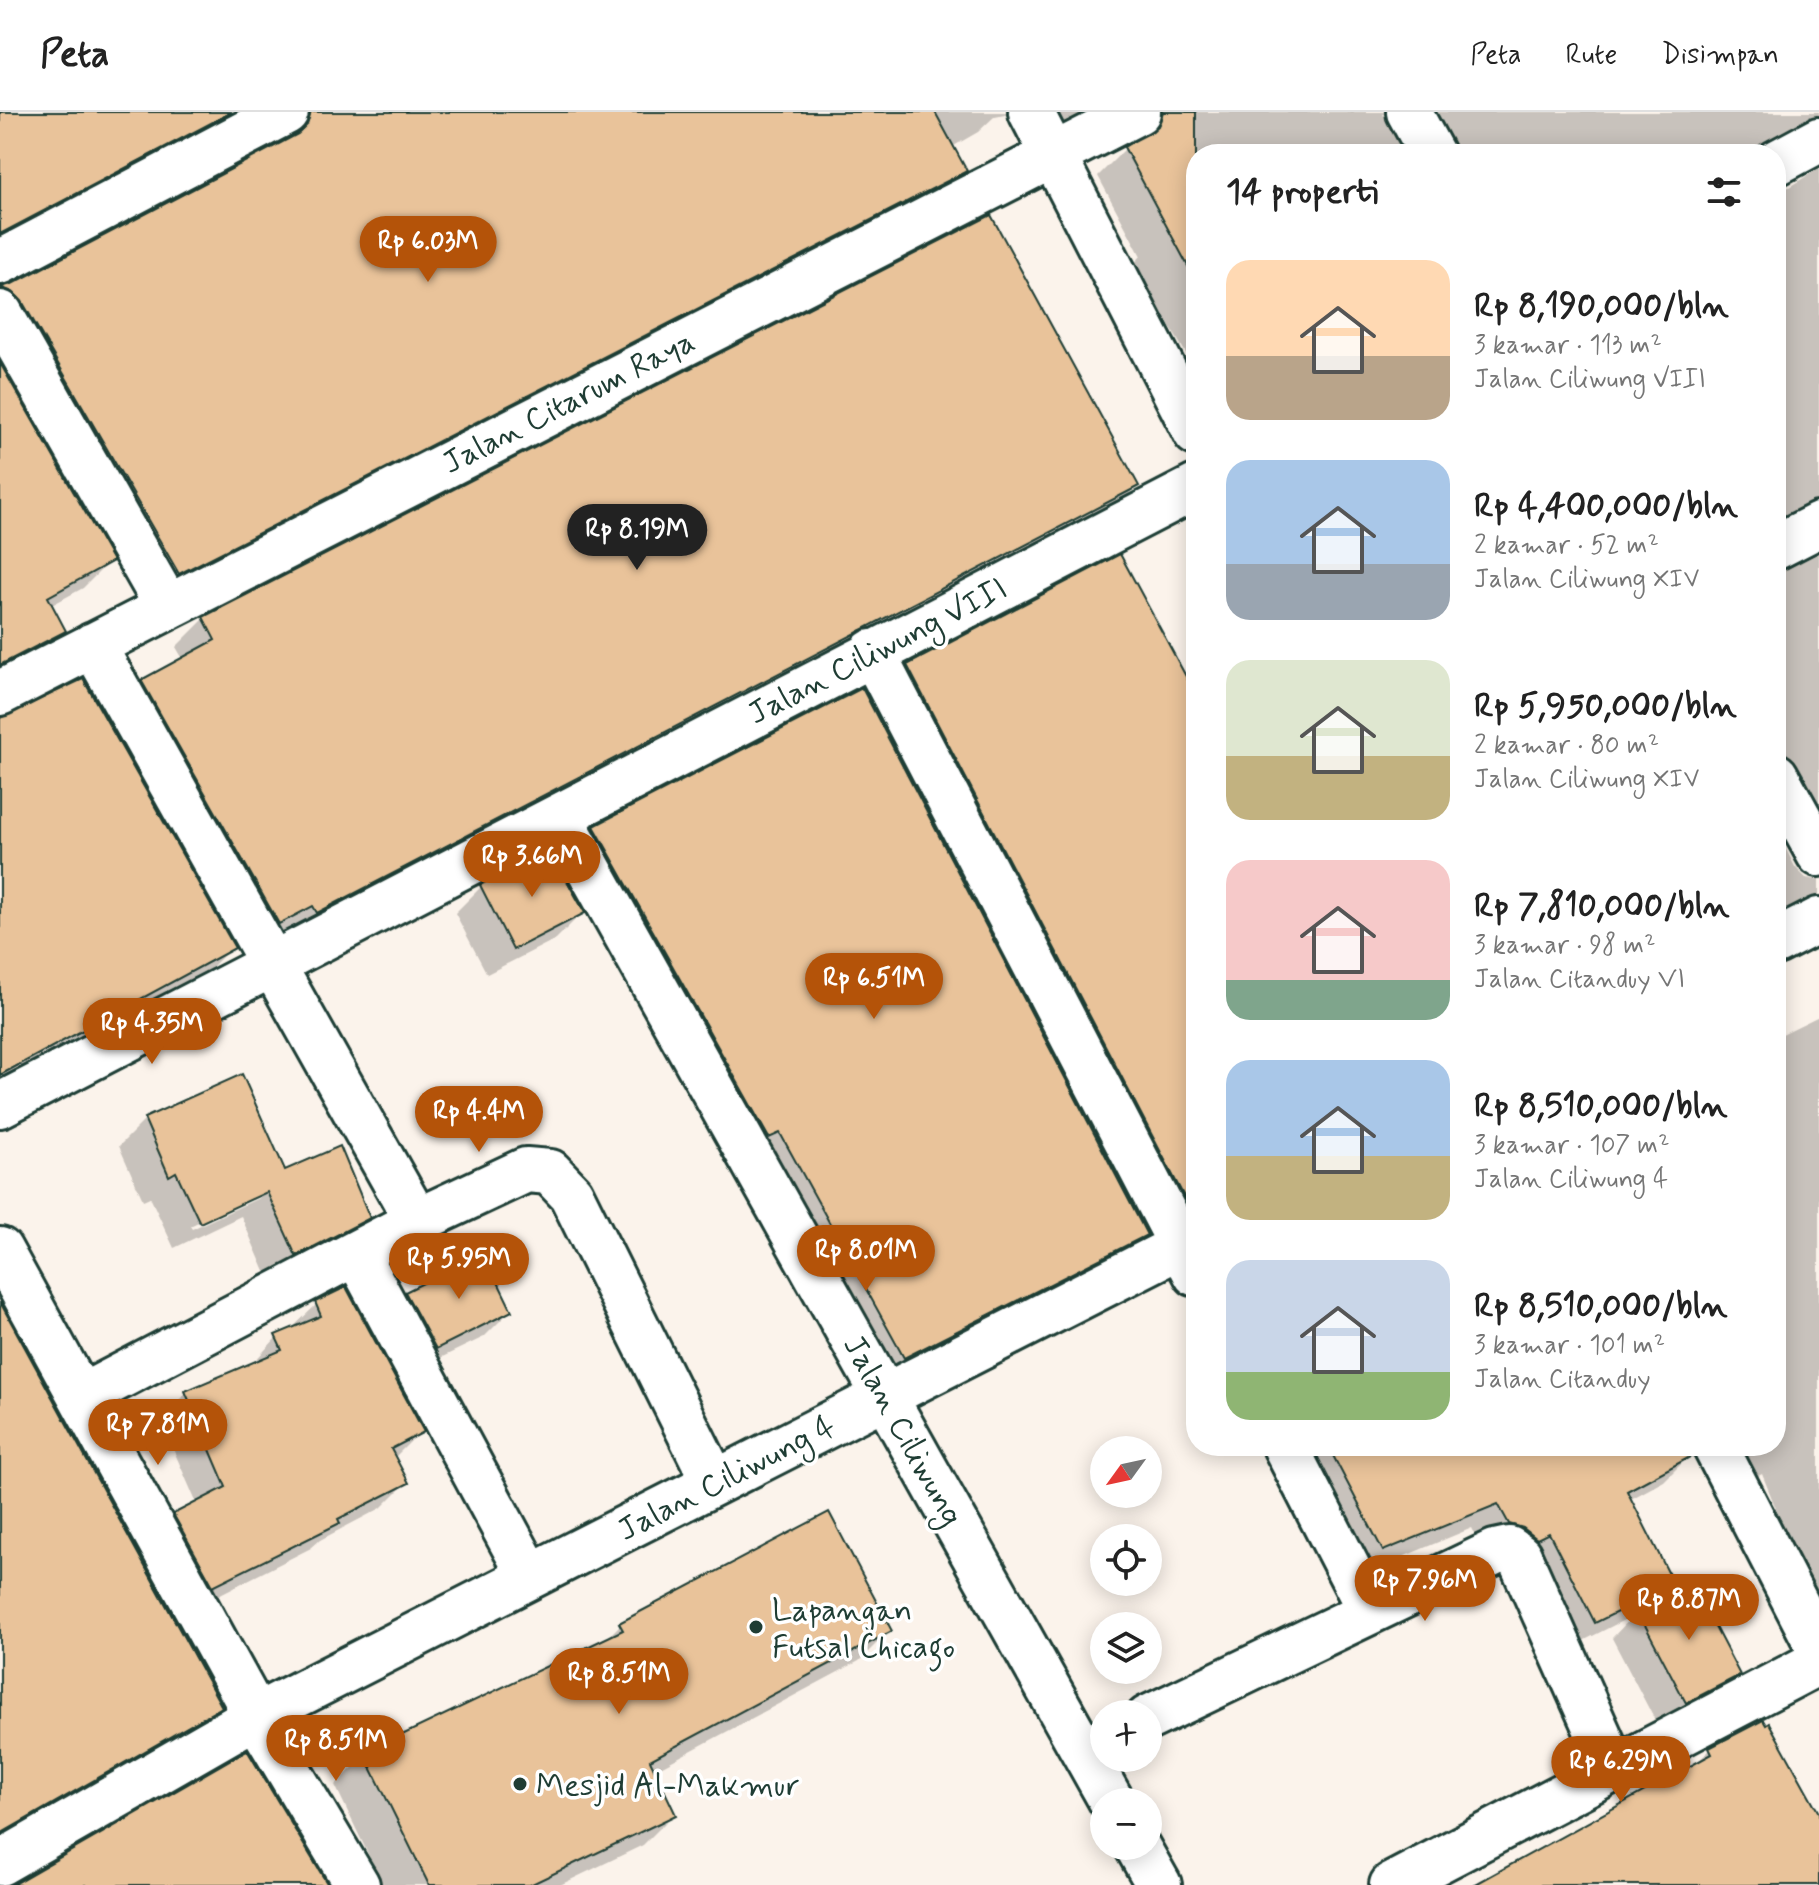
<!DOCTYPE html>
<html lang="id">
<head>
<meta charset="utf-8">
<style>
	:root { --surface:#fff; --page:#f6f6f6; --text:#222; --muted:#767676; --line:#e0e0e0; --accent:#b45309 }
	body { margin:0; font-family:Mynerve,sans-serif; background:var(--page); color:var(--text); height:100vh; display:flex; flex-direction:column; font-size:30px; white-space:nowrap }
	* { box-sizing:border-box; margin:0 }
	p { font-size:26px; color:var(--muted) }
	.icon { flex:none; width:44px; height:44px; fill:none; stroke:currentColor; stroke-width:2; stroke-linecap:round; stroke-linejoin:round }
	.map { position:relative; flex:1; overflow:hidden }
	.panel { position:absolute; left:1186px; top:32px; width:600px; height:1312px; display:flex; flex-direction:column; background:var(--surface); border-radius:32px; box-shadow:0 4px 20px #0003 }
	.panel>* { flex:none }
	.needle { width:52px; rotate:237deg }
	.buttons { position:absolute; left:1090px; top:1324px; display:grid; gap:16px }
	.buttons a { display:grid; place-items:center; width:72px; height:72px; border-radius:50%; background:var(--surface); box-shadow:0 4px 20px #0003; font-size:40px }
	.price { position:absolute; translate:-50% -68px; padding:0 18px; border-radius:28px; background:var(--accent); color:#fff; font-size:26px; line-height:52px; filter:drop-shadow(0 2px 4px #0008) }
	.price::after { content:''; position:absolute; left:50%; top:48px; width:24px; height:18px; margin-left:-12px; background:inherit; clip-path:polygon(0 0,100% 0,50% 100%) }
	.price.current { background:#222; color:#fff }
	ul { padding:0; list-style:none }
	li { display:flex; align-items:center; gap:24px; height:200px; padding:0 40px }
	li span { display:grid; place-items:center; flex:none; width:224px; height:160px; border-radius:24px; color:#555 }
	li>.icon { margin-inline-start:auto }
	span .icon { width:96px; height:96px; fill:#fffc; stroke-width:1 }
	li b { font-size:34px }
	h2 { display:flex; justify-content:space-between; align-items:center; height:96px; padding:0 40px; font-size:34px }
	header { display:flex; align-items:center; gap:48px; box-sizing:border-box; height:112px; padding:0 40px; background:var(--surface); border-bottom:2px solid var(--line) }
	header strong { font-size:38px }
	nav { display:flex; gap:44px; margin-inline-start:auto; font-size:28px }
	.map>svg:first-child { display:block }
	.shadow { fill:#0003; fill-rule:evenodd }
	.building { fill:#e9c39a; stroke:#1f3d34; stroke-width:2 }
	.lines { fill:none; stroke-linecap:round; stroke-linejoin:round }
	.minor-casing { stroke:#1f3d34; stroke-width:50 }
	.minor { stroke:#fff; stroke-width:44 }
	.poi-dot { fill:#1f3d34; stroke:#fff; stroke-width:3 }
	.labels { text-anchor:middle; stroke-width:7; stroke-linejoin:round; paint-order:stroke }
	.street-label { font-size:32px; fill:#1f3d34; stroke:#fff }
	.poi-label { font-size:32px; fill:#1f3d34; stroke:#fff; text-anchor:start }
</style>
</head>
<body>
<header>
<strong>Peta</strong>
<nav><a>Peta</a><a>Rute</a><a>Disimpan</a></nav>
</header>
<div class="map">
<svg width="1819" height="1773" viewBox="0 0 1819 1773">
	<rect width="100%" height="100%" fill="#fbf3eb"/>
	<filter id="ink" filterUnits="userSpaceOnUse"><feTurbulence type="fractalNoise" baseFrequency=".0125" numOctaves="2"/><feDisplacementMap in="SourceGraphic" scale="16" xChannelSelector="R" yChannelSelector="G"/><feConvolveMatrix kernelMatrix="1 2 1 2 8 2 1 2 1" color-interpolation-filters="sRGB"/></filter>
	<g filter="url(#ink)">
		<path class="shadow" d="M0,0H1015L995,4L978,20L952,35L965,59L938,86L151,487L0,224V177L12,174L285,31L282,16L0,133Z
			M1028,0H1819V795L1776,812V717L1795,755L1806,766L1817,768L1776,688V462L1818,442L1814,428L1776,421V78L1789,75L1818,57L1814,43L1418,42L1396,6L1383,2L1403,42H1196V258L1133,153L1141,144L1098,64L1125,37L1137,31L1133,15L1045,31Z
			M990,106L1137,374L1109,401L289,828L284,820L250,838L115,597L142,569L183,547L176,535L204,507Z
			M0,256L110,449L83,476L50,494L64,519L37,546L0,565Z
			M908,554L1196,588V1125L882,580Z
			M861,578L1145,1122L1117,1150L876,1273L568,743L595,716Z
			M0,608L232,835L205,862L0,975Z
			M481,775L583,800L556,827L487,862L455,801Z
			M1819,904V1494L1816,1495L1762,1362L1728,1381L1704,1339L1690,1334H1776V925Z
			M241,964L284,1060L367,1105L341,1131L269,1169L241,1104L174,1136L150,1085L143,1088L119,1034L145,1008ZM259,1081V1086L192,1117L190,1114Z
			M407,1182L510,1199L484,1225L409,1261L380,1208Z
			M0,1190L220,1594L193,1621L0,1732Z
			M317,1192L421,1319L394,1346L407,1370L381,1396L320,1428L311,1436L187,1499L148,1430L175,1403L197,1392L160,1307L186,1281L251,1253L277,1225L289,1219Z
			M1290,1334H1688L1690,1343L1664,1369L1629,1388L1671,1471L1651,1492L1737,1563L1711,1589L1659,1616L1612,1526L1634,1503L1569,1536L1483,1438L1472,1416L1357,1464Z
			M620,1513L890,1518L859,1549L653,1659L674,1702L643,1733L560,1773H383L335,1673L366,1643L605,1528Z
			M1710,1638L1819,1706V1773H1477L1692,1655Z"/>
		<path class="building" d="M0,0H232L0,122Z
			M311,0H935L967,59L179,462L22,189L13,180L0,175L12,172L298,22L307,13Z
			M1163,0H1196V169L1124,35L1158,14Z
			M991,103L1139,374L317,801L313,794L279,812L141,568L215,528L203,505Z
			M0,251L113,449L48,485L66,519L0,553Z
			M1120,442L1196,583V1101L1193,1102L907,553Z
			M83,567L235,836L0,963V606Z
			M862,576L1147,1123L904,1246L780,1021L769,1026L594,714Z
			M549,737L585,801L513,838L480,773Z
			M242,962L285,1058L340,1034L370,1106L296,1144L267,1080L200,1111L176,1060L169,1064L144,1006Z
			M484,1141L512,1199L436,1237L405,1180Z
			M346,1175L424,1320L391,1337L409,1371L338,1407L340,1411L213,1474L173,1402L226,1375L185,1279L282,1238L275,1223L321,1204L315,1190Z
			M0,1190L222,1595L0,1722Z
			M1328,1334H1690L1692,1344L1627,1379L1674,1472L1595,1511L1549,1421L1537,1427L1523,1416L1509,1412L1498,1392L1383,1439Z
			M829,1400L892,1519L650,1648L676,1703L530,1773H429L364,1641L623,1518L619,1511Z
			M1691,1469L1740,1563L1686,1591L1637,1498Z
			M1763,1608L1766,1613L1769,1611L1819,1701V1773H1474L1712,1642L1709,1636Z
			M247,1638L328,1773H12Z"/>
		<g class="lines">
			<g class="minor-casing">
				<path id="minor" d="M1031,0L1196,321
					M1409,0L1432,42
					M1776,51L1819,28
					M0,150L286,0
					M0,201L167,494
					M1776,435L1819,413
					M93,533L417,1109
					M872,540L1196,1162
					M0,581L1138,0
					M1776,664L1819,742
					M560,705L1112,1690
					M1776,830L1819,808
					M0,993L1196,375
					M0,1138L256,1604L357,1773
					M356,1141L530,1464
					M81,1285L417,1109L526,1058L550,1060L571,1082L714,1370
					M1285,1334L1370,1499
					M1715,1334L1819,1536
					M1148,1606L1495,1440L1509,1437L1519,1444L1614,1657
					M1137,1734L1159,1773
					M0,1751L256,1604L1196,1126
					M1392,1773L1819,1550"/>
			</g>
			<use href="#minor" class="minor"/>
		</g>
	</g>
	<g class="poi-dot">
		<circle cx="756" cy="1515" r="8"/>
		<circle cx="520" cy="1672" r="8"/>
	</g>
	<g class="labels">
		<g class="street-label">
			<text transform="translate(568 289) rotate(-27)" y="11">Jalan Citarum Raya</text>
			<text transform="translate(877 538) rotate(-27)" y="11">Jalan Ciliwung VIII</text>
			<text transform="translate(904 1318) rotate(61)" y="11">Jalan Ciliwung</text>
			<text transform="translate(726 1365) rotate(-27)" y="11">Jalan Ciliwung 4</text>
		</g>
		<g class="poi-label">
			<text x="772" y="1508">Lapangan<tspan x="772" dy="37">Futsal Chicago</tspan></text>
			<text x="536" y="1683">Mesjid Al-Makmur</text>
		</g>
	</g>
</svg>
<div class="buttons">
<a><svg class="needle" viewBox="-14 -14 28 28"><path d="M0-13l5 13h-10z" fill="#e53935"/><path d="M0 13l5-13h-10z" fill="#767676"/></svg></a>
<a><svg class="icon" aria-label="locate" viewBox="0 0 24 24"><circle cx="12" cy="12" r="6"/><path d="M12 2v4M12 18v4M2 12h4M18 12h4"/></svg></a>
<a><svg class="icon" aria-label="layers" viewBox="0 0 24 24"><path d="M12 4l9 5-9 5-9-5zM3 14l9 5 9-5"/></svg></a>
<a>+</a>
<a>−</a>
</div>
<b class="price" style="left:428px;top:172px">Rp 6.03M</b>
<b class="price current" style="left:637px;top:460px">Rp 8.19M</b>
<b class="price" style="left:532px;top:787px">Rp 3.66M</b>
<b class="price" style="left:874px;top:909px">Rp 6.51M</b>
<b class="price" style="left:152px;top:954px">Rp 4.35M</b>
<b class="price" style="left:479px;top:1042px">Rp 4.4M</b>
<b class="price" style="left:866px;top:1181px">Rp 8.01M</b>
<b class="price" style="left:459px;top:1189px">Rp 5.95M</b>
<b class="price" style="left:158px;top:1355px">Rp 7.81M</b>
<b class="price" style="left:1425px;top:1511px">Rp 7.96M</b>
<b class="price" style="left:1689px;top:1530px">Rp 8.87M</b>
<b class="price" style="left:619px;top:1604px">Rp 8.51M</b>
<b class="price" style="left:336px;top:1671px">Rp 8.51M</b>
<b class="price" style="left:1621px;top:1692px">Rp 6.29M</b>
<section class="panel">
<h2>14 properti<svg class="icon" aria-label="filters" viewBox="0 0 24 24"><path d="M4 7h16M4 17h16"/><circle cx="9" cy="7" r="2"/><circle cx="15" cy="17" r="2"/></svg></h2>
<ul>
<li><span style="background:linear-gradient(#ffd9b3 60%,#b9a48a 0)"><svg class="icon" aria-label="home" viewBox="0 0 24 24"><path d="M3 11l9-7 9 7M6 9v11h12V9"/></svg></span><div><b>Rp 8,190,000/bln</b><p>3 kamar · 113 m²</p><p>Jalan Ciliwung VIII</p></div></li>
<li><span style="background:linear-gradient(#a9c7e8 65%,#9aa5b1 0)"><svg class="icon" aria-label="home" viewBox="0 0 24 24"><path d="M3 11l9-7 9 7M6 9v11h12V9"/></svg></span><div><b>Rp 4,400,000/bln</b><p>2 kamar · 52 m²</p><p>Jalan Ciliwung XIV</p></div></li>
<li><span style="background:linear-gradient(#dfe7d0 60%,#c2b280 0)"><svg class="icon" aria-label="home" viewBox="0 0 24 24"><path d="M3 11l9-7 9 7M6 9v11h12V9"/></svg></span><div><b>Rp 5,950,000/bln</b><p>2 kamar · 80 m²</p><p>Jalan Ciliwung XIV</p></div></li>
<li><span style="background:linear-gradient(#f6c9c9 75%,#7fa58c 0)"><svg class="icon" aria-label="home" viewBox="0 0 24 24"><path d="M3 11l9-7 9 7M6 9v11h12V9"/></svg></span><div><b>Rp 7,810,000/bln</b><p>3 kamar · 98 m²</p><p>Jalan Citanduy VI</p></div></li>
<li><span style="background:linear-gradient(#a9c7e8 60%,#c2b280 0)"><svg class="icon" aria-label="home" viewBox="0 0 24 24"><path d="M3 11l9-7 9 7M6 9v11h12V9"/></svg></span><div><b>Rp 8,510,000/bln</b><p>3 kamar · 107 m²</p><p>Jalan Ciliwung 4</p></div></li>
<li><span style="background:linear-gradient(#c9d6e8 70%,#8fb573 0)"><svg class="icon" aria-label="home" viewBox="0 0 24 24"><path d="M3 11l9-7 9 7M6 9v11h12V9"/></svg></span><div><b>Rp 8,510,000/bln</b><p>3 kamar · 101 m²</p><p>Jalan Citanduy</p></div></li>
</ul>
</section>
</div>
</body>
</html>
